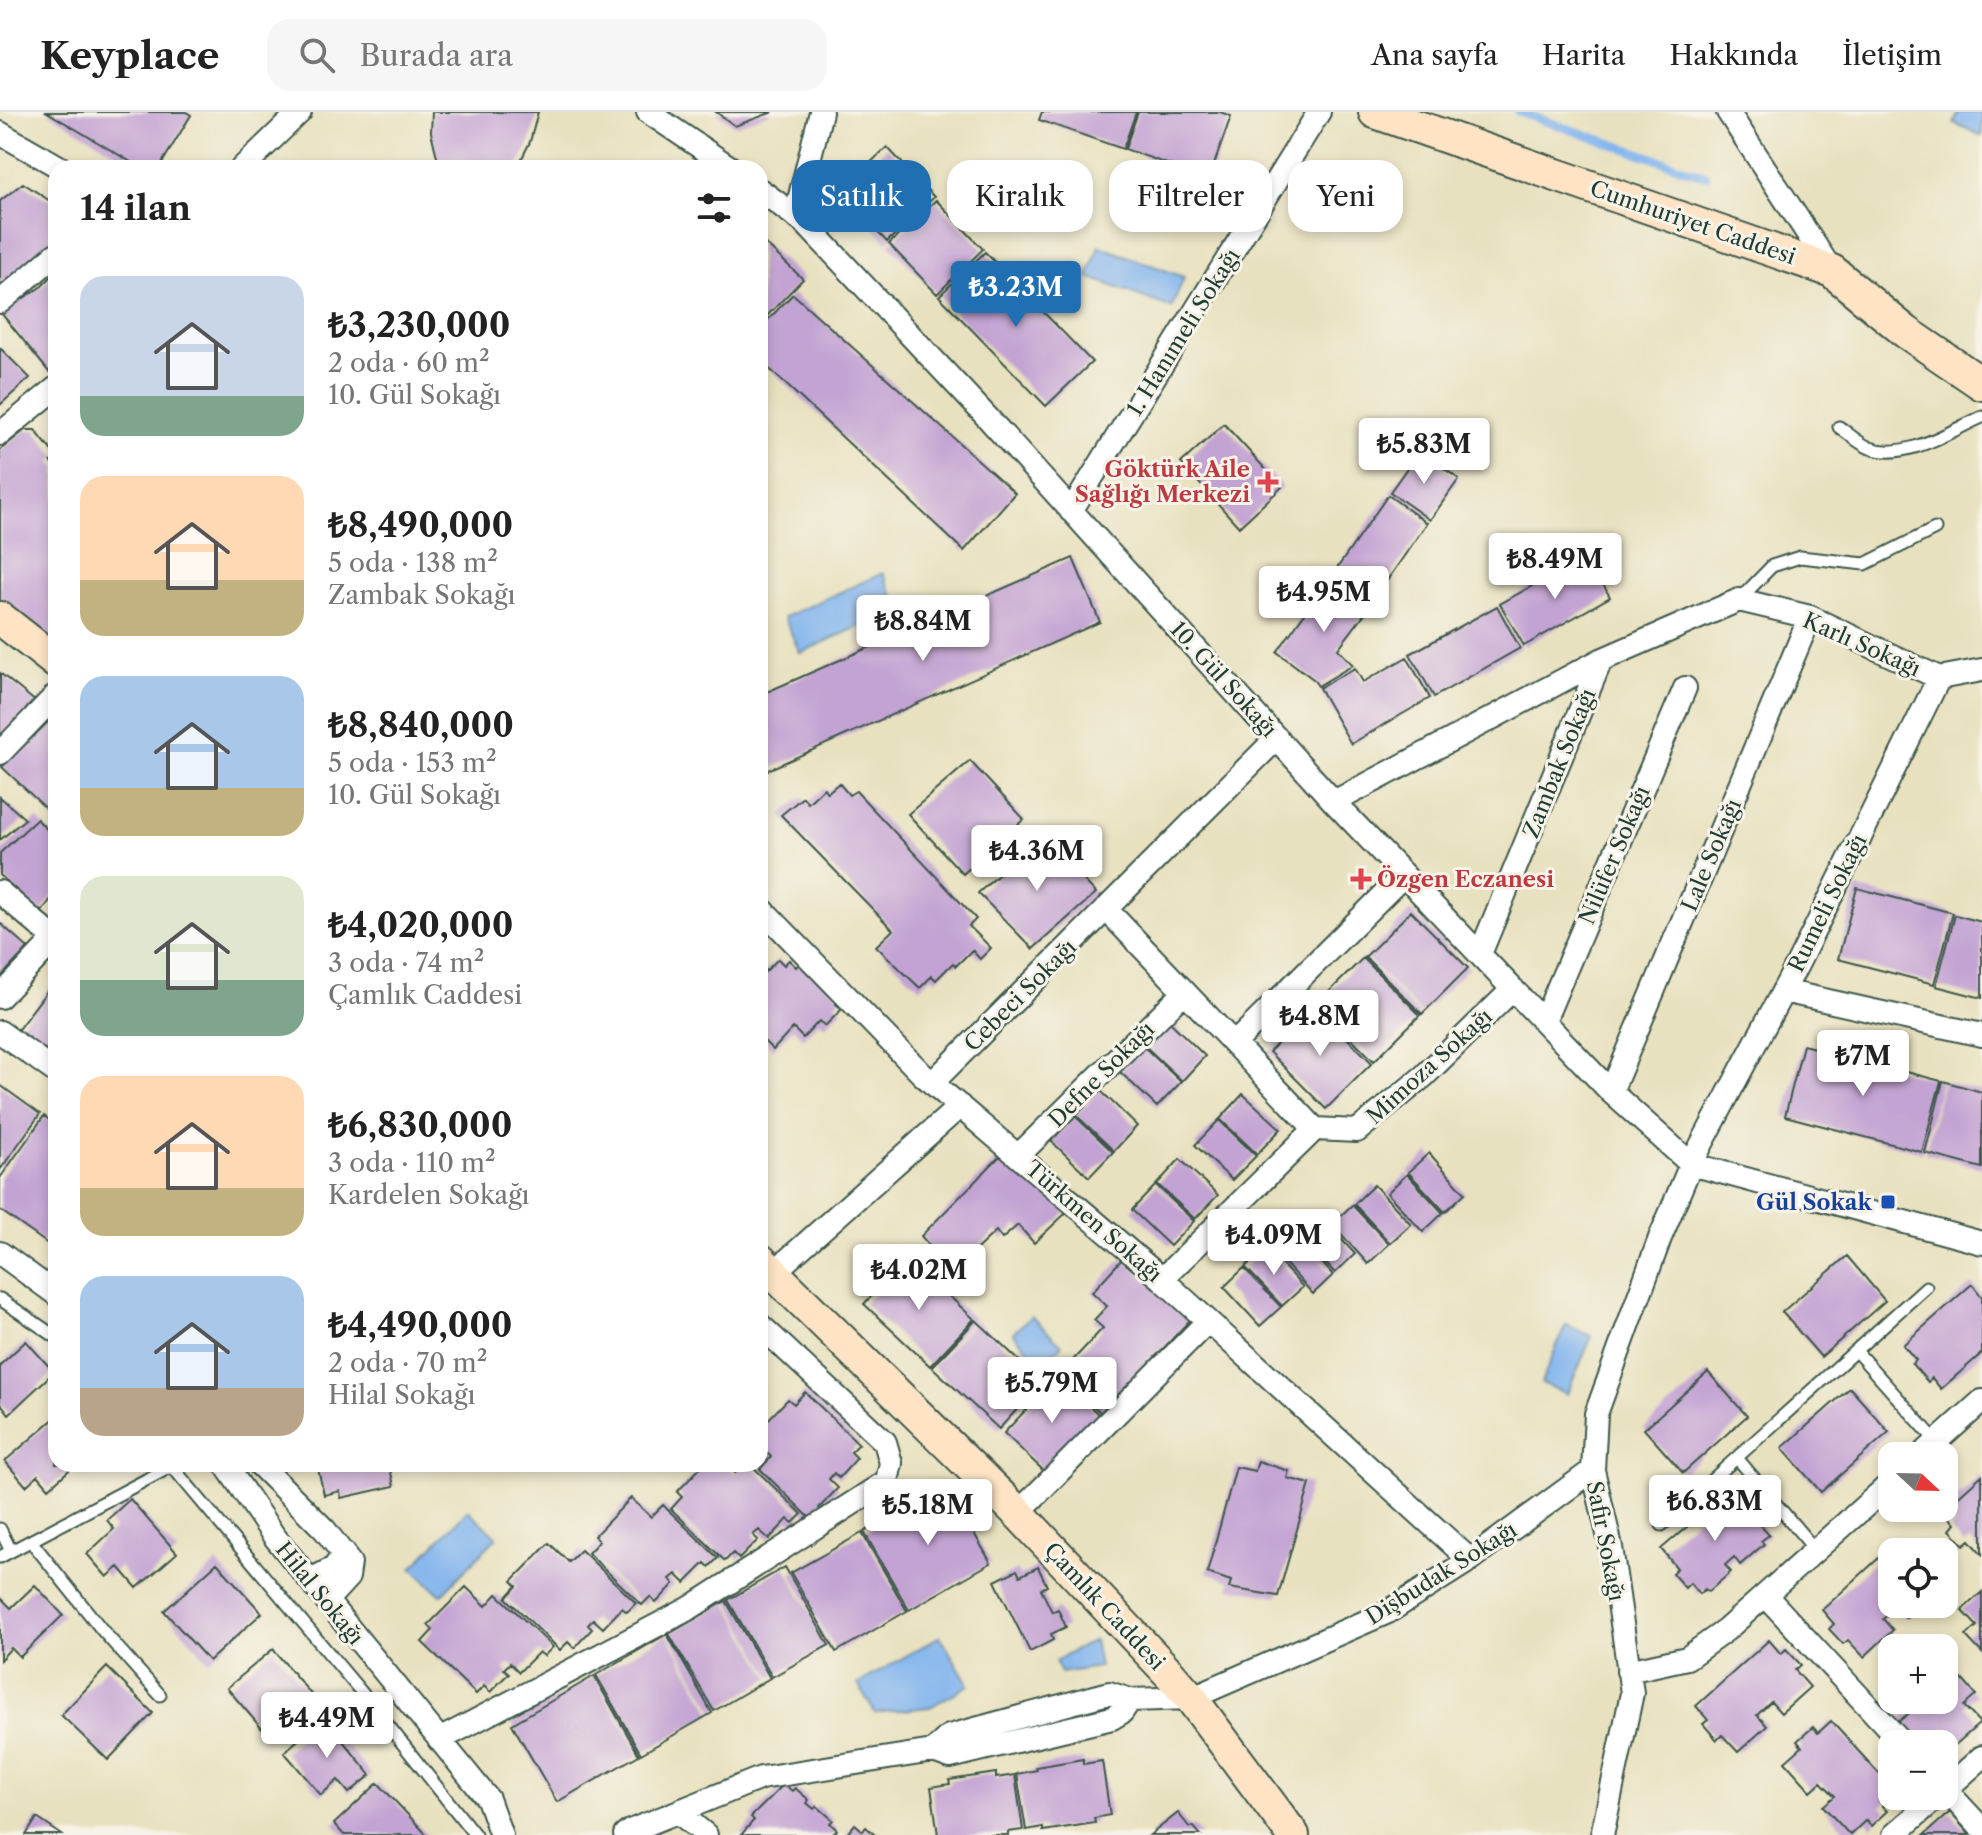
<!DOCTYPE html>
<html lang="tr">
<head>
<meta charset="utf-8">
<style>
	:root { --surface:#fff; --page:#f6f6f6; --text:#222; --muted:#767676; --line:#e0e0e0; --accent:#1f6fb2 }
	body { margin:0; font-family:"Libre Caslon Text",serif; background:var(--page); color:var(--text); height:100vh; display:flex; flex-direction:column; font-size:30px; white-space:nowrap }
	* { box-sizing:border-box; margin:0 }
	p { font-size:26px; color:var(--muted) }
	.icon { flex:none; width:44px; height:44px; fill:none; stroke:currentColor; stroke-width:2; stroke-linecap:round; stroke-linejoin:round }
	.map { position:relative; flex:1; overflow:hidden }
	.sheet { position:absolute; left:48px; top:48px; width:720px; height:1312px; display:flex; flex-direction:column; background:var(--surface); border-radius:24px; box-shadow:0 4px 12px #0003 }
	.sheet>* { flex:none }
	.top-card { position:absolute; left:792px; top:48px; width:760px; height:72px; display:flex; gap:16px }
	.needle { width:52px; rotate:112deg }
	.controls { position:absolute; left:1878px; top:1330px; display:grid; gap:16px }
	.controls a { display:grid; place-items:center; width:80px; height:80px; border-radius:16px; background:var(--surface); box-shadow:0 4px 12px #0003; font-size:40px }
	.price { position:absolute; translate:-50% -68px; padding:0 18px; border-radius:8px; background:#fff; color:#222; font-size:26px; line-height:52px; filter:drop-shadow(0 2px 4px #0008) }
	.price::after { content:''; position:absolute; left:50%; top:48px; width:24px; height:18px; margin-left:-12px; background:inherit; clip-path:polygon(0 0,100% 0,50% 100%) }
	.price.active { background:var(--accent); color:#fff }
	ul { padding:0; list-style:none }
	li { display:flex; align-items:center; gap:24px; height:200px; padding:0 32px }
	li span { display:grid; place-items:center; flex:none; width:224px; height:160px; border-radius:24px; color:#555 }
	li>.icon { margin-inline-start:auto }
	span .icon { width:96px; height:96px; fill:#fffc; stroke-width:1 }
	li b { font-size:34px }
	h2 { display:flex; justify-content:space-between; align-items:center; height:96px; padding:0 32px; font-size:34px }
	.pill { padding:0 28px; border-radius:24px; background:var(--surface); box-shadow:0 4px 12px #0003; font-size:28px; line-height:72px }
	.pill.active { background:var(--accent); color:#fff }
	header { display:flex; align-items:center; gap:48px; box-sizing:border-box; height:112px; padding:0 40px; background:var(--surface); border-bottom:2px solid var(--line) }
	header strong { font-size:38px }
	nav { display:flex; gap:44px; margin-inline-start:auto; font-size:28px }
	.search { width:560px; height:72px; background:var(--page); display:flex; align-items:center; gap:20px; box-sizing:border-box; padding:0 28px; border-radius:24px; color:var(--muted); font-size:30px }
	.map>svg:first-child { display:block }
	.water { fill:#81b4ee; stroke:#507891; stroke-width:2 }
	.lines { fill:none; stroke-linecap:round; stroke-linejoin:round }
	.stream { stroke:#81b4ee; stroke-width:9 }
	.building { fill:#c3a3d3 }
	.lane-casing { stroke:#3d5649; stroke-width:15 }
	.street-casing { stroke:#3d5649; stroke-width:26 }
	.secondary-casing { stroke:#3d5649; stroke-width:36 }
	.lane { stroke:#fff; stroke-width:11 }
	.street { stroke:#fff; stroke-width:22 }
	.secondary { stroke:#fee4c5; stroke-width:32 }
	.health-dot { fill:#e0444e; stroke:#f7f3e8; stroke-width:3 }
	.transit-dot { fill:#1a4fb4; stroke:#f7f3e8; stroke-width:3 }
	.labels { text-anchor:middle; stroke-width:6; stroke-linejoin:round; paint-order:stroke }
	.street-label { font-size:22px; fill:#1f3d34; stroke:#f7f3e8 }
	.health-label { font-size:22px; font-weight:bold; fill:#be3a42; stroke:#f7f3e8; text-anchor:end }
	.transit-label { font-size:22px; font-weight:bold; fill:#164399; stroke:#f7f3e8; text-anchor:end }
</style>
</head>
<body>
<header>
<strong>Keyplace</strong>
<div class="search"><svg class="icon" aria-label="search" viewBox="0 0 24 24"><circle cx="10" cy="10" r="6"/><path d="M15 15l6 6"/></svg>Burada ara</div>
<nav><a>Ana sayfa</a><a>Harita</a><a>Hakkında</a><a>İletişim</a></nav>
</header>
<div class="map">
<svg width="1982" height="1723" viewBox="0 0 1982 1723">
	<rect width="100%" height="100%" fill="#f7f3e8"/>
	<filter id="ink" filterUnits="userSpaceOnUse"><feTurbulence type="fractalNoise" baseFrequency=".0125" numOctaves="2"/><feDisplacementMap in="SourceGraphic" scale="16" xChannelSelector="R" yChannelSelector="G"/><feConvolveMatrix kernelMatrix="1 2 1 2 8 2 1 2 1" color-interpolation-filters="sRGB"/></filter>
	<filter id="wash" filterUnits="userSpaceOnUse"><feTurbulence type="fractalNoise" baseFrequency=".006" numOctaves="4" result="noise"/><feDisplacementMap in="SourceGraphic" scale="32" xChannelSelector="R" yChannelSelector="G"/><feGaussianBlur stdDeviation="1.8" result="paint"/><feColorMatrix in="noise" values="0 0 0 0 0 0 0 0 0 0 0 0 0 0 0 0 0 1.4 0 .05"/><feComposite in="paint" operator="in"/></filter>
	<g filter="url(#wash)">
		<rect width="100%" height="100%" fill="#e8e1bf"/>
		<path class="water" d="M1959,0H1982V24L1954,11Z
			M1099,134L1184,165L1172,196L1088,165Z
			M883,461L899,497L800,541L784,505Z
			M1031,1204L1062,1233L1042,1252L1013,1221Z
			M1566,1213L1592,1224L1567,1282L1541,1271Z
			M468,1398L497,1425L441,1483L412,1456Z
			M940,1524L969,1573L930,1595L875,1601L858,1572Z
			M1094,1528L1099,1555L1061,1561L1055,1549Z"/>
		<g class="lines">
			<path class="stream" d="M1519,0L1706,64"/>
		</g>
		<g id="blocks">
			<path class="building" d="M47,0H186L191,3L159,56H141Z
				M432,0H538L530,30L517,56H443L438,49L431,20Z
				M716,0H773L735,14Z
				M1042,0H1136L1123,37L1039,8Z
				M1138,0H1220L1231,4L1209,67L1125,37Z
				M887,35L934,85L887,130L840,80Z
				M23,71L56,93V131L0,180V89Z
				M936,88L983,137L937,182L889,132Z
				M760,127L803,167L760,211Z
				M985,140L1092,250L1046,294L939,184Z
				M56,160V254L49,260L1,201L42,174Z
				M793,182L1015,381L964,439L760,248V216Z
				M0,236L30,266L0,293Z
				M1224,312L1282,375L1239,415L1181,351Z
				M25,318H35L56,344L51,350L56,355V532L0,493V338Z
				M1419,339L1459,367L1430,408L1390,380Z
				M1388,383L1427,411L1370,493L1331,465Z
				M1587,443L1610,485L1524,534L1500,492Z
				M1073,446L1100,510L761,661L760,583Z
				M1329,467L1369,496L1338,537L1353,553L1318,574L1313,567L1277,540Z
				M1497,494L1520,536L1434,585L1410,542Z
				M1407,545L1430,586L1351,632L1319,576L1355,556L1363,570Z
				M0,561L41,594L0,635Z
				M56,602V706L2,655Z
				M970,649L1024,707L963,762L908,702Z
				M839,671L849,683L856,679L976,807L969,814L991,836L980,847L972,838L956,854L953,851L936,868L932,864L920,876L876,834L893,818L781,703L803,685L808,691L824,676L827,681Z
				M0,685L25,707L0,728Z
				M37,707L56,727V780L41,801L0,763V741Z
				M1042,724L1096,781L1033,837L978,781Z
				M1857,776L1953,801L1934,872L1838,847Z
				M1411,799L1468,856L1422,902L1365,845Z
				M1955,803L1982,810V886L1936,874Z
				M0,811L28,836L0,866Z
				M1363,846L1420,903L1374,949L1317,892Z
				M778,847L784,853L789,848L796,855L803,848L841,886L836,892L842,897L825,914L819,909L803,926L793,916L773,938L760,925V865Z
				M56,867V925L44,940L16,920Z
				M1315,894L1372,951L1326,997L1269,940Z
				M1168,908L1205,944L1182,969L1144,933Z
				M1803,933L1941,969L1922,1040L1785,1004Z
				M1143,934L1181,970L1157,995L1119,959Z
				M1943,969L1982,980V1056L1925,1041Z
				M0,973L40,1002L0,1058Z
				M1100,978L1137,1014L1114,1039L1076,1003Z
				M1243,982L1281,1017L1257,1042L1220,1007Z
				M44,1004L56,1013L55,1137L0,1098V1066Z
				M1075,1004L1113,1040L1089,1065L1051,1029Z
				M1219,1008L1256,1044L1232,1068L1195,1033Z
				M1007,1037L1018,1044L1066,1101L1034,1131L1018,1113L1002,1127L996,1119L952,1160L921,1124Z
				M1429,1041L1465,1081L1445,1100L1408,1060Z
				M1180,1047L1218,1083L1195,1107L1157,1072Z
				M1407,1062L1443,1101L1423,1120L1387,1081Z
				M1156,1073L1194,1109L1170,1134L1132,1098Z
				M1374,1073L1411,1112L1390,1131L1354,1092Z
				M1352,1093L1389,1132L1368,1152L1332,1112Z
				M1319,1103L1355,1142L1335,1161L1298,1122Z
				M1297,1123L1333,1163L1313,1182L1277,1143Z
				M1266,1136L1303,1175L1282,1194L1245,1155Z
				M1847,1144L1885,1189L1821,1245L1782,1200Z
				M907,1145L974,1207L930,1254L864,1192Z
				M1123,1146L1190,1208L1102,1302L1060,1262L1103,1216L1094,1208L1107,1194L1092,1180Z
				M1244,1156L1281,1195L1260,1214L1224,1175Z
				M1972,1172L1982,1185V1241L1941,1277L1932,1266L1928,1270L1912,1252L1916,1248L1903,1233Z
				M976,1208L1042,1270L999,1317L932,1255Z
				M26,1229L54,1260L9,1302L2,1293L0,1294V1253Z
				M1708,1260L1747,1304L1683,1361L1644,1317Z
				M1058,1264L1100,1304L1047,1362L1004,1321Z
				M1850,1276L1889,1320L1821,1380L1782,1336Z
				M805,1280L859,1332L851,1340L857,1346L839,1366L834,1361L829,1367L838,1376L819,1396L824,1401L815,1411L760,1357L771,1345L760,1334V1316L788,1287L794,1292Z
				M56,1305V1352H76L49,1376L38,1363L26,1374L5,1349Z
				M1258,1349L1289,1359L1287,1366L1310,1372L1278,1484L1229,1476L1231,1469L1207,1461L1236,1355L1255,1359Z
				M317,1352H389L394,1374L341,1386L340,1379L324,1383Z
				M704,1352H726L735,1361L743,1352H750L802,1402L793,1411L788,1407L769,1427L759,1418L753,1423L758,1428L739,1447L733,1441L725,1449L671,1397L682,1385L677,1380Z
				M1982,1363V1442L1970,1428L1964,1433L1950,1418L1955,1412L1943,1398Z
				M946,1372L991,1451L909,1498L864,1420Z
				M1730,1378L1762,1410L1760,1413L1769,1423L1761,1429L1764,1432L1740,1453L1734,1445L1725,1453L1731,1460L1708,1480L1705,1477L1699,1482L1690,1471L1685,1476L1672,1461L1677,1456L1661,1437Z
				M631,1386L651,1405L663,1393L718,1446L709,1455L705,1451L685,1471L676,1462L670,1467L674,1472L656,1491L650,1485L642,1493L588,1441L599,1429L594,1424Z
				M130,1387L177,1441L137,1476L119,1455L107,1465L87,1442L114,1417L107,1408Z
				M862,1421L907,1499L836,1540L791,1461Z
				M549,1431L569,1450L581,1438L636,1491L627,1500L622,1496L603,1516L593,1507L588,1513L592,1517L574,1536L568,1530L560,1538L506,1486L517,1474L512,1469Z
				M1893,1433L1899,1440H1892V1492H1922L1906,1506L1896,1495L1883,1507L1893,1518L1864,1545L1848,1528L1843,1532L1829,1517L1834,1512L1822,1498Z
				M217,1451L262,1501L209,1549L164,1499Z
				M785,1455L829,1533L772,1565L728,1488Z
				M1038,1455L1047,1474L1041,1477L1052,1500L1058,1497L1066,1515L1051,1522L1053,1528L1030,1540L995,1469L1017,1458L1020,1464Z
				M35,1473L63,1503L20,1545L11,1536L0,1548V1485L11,1496Z
				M466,1475L486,1494L497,1482L553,1535L544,1544L539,1540L519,1560L510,1551L504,1557L509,1561L490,1580L484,1574L476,1582L422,1530L433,1518L428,1513Z
				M1982,1480V1541L1966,1524L1977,1514L1962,1498Z
				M726,1489L770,1566L714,1599L669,1522Z
				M667,1522L712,1601L641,1642L596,1563Z
				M1769,1528L1781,1542L1786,1537L1801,1553L1795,1558L1810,1575L1781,1601L1771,1590L1757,1603L1767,1614L1738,1640L1722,1623L1717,1628L1703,1612L1708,1608L1696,1594Z
				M273,1537L320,1593L297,1612L286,1599L263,1618L227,1576Z
				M107,1555L153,1601L108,1648L61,1603Z
				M1953,1557L1976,1583L1964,1594L1980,1611L1944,1643V1632H1935L1929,1625L1922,1632H1917L1898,1610L1909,1601L1898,1588H1944V1565Z
				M594,1564L639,1643L557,1690L512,1612Z
				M324,1606L371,1663L349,1681L338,1668L321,1683L284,1640Z
				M1831,1609L1892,1676V1685L1882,1694L1887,1699L1871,1714L1866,1708L1850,1723L1823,1694L1835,1684L1821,1670L1811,1679L1785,1650L1802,1635L1797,1629L1813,1615L1818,1621Z
				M1083,1647V1652L1102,1649L1110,1703L1094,1706L1095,1711L1043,1719V1715L1026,1718L1017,1662L1037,1658L1036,1655Z
				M996,1661V1666L1015,1663L1023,1718L1008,1720V1723H938L931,1675L950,1672L949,1668Z
				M378,1671L427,1723H344L334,1712Z
				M784,1672L792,1679L795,1676L809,1688L807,1691L814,1697L817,1694L833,1708L830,1711L837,1718L832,1723H741L754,1708L751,1705Z
				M1950,1700L1970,1723H1924Z
				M1178,1701L1190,1716L1193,1714L1201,1723H1150Z
				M37,1706L62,1723H26Z
				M855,1712L863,1719L866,1715L875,1723H846Z"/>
		</g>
	</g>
	<g filter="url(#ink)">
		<use href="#blocks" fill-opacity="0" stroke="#3d5649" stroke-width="2"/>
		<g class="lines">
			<g class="lane-casing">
				<path id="lane" d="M1839,315C1849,322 1860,332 1870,336C1906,349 1950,319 1982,305
					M1739,488L1772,454L1800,445L1865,452L1935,417
					M0,1187L56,1225
					M1856,1239L1937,1330
					M1737,1346L1816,1439
					M170,1352L368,1588L475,1723
					M1662,1413L1926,1175
					M0,1417L11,1439
					M31,1429L103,1519L160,1583
					M0,1445L176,1352"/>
			</g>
			<g class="street-casing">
				<path id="street" d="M648,0L731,56
					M1728,0L1832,159
					M0,21L61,56
					M242,56L300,0
					M760,78L806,112L986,304L1334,690L1611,980L1691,1052L1982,1131
					M795,104L821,0
					M0,190L56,142
					M0,322L56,276
					M1071,399L1319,0
					M0,641L56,583
					M1334,690L1601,548L1739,488L1810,505L1939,566
					M0,780L55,827
					M760,795L923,963L1162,1167L1470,1448
					M1106,797L1315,1017
					M1480,842L1601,548
					M1783,879L1982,923
					M0,885L56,826
					M1544,909L1685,576
					M0,920L56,960
					M1234,932L1404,763
					M932,971L1277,626
					M1611,980L1810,505
					M1018,1044L1184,880
					M0,1141L56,1182
					M773,1161L960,994
					M1162,1167L1315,1017L1357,1019L1424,964L1513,877
					M1921,1344L1982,1289
					M225,1352L274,1424L488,1687L501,1723
					M259,1352L325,1418L350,1451L348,1465L326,1489
					M1018,1401L1208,1209
					M310,1468L334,1456L344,1441
					M1767,1485L1903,1632
					M1628,1559L1687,1546L1726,1518L1892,1370
					M439,1628L690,1496L887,1369L891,1351L885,1330L760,1213
					M933,1639L949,1624L1109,1581L1130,1588L1191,1586L1388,1500L1470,1448L1593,1358
					M1944,1676L1982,1717
					M1944,1679L1982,1645
					M678,1700L706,1723
					M625,1723L630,1719L761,1666L933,1639L950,1645L1112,1606L1122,1600L1130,1588
					M1602,1723L1632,1581L1611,1435L1593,1358L1596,1302L1660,1126L1691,1052L1797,853L1939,566L1982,558
					M1894,1723L1938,1684"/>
			</g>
			<g class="secondary-casing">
				<path id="secondary" d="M1375,0L1832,159L1906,220L1982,272
					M0,506L56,550
					M760,1148L1018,1401L1170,1562L1191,1586L1293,1723"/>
			</g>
			<use href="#lane" class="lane"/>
			<use href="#street" class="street"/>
			<use href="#secondary" class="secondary"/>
		</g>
	</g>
	<g class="health-dot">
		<path d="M1264 358h8v8h8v8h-8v8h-8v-8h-8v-8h8z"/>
		<path d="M1357 755h8v8h8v8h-8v8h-8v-8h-8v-8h8z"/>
	</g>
	<rect class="transit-dot" x="1880" y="1082" width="16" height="16" rx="4"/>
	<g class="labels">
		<g class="street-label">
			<text transform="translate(1693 110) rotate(19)" y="8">Cumhuriyet Caddesi</text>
			<text transform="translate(1183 220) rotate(-58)" y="8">1. Hanımeli Sokağı</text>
			<text transform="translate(1862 532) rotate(24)" y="8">Karlı Sokağı</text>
			<text transform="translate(1224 567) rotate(48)" y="8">10. Gül Sokağı</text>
			<text transform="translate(1559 651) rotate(-68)" y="8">Zambak Sokağı</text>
			<text transform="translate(1614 743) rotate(-67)" y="8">Nilüfer Sokağı</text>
			<text transform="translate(1711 743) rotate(-67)" y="8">Lale Sokağı</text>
			<text transform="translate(1827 791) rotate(-64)" y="8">Rumeli Sokağı</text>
			<text transform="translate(1020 883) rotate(-45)" y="8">Cebeci Sokağı</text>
			<text transform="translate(1429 954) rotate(-42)" y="8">Mimoza Sokağı</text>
			<text transform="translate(1101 962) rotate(-45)" y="8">Defne Sokağı</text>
			<text transform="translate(1094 1109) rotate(41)" y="8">Türkmen Sokağı</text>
			<text transform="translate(1606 1429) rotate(79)" y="8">Safir Sokağı</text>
			<text transform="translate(1441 1461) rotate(-32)" y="8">Dişbudak Sokağı</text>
			<text transform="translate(320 1481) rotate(51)" y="8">Hilal Sokağı</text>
			<text transform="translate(1105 1494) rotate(47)" y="8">Çamlık Caddesi</text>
		</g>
		<g class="health-label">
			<text x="1250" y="365">Göktürk Aile<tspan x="1250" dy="25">Sağlığı Merkezi</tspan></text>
			<text x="1377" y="775" text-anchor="start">Özgen Eczanesi</text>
		</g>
		<g class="transit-label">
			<text x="1872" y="1098">Gül Sokak</text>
		</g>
	</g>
</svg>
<div class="controls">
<a><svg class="needle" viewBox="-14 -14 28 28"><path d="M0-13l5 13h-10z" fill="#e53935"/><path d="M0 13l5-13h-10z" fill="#767676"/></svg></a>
<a><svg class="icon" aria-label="locate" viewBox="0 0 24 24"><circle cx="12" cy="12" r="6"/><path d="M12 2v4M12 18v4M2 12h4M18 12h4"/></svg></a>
<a>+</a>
<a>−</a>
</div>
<b class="price active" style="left:1016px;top:217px">₺3.23M</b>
<b class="price" style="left:1424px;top:374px">₺5.83M</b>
<b class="price" style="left:1555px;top:489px">₺8.49M</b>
<b class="price" style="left:1324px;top:522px">₺4.95M</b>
<b class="price" style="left:923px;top:551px">₺8.84M</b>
<b class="price" style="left:1037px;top:781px">₺4.36M</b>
<b class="price" style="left:1320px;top:946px">₺4.8M</b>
<b class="price" style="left:1863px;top:986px">₺7M</b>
<b class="price" style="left:1274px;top:1165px">₺4.09M</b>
<b class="price" style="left:919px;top:1200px">₺4.02M</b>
<b class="price" style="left:1052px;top:1313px">₺5.79M</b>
<b class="price" style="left:1715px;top:1431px">₺6.83M</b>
<b class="price" style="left:928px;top:1435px">₺5.18M</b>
<b class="price" style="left:327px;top:1648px">₺4.49M</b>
<div class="top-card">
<a class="pill active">Satılık</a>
<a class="pill">Kiralık</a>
<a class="pill">Filtreler</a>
<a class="pill">Yeni</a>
</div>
<section class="sheet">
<h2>14 ilan<svg class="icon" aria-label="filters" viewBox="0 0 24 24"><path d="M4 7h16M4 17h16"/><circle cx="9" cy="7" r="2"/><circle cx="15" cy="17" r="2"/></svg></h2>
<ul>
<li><span style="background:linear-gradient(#c9d6e8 75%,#7fa58c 0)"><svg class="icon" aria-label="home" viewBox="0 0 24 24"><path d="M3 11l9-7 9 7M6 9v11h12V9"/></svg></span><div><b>₺3,230,000</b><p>2 oda · 60 m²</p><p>10. Gül Sokağı</p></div></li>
<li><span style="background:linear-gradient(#ffd9b3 65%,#c2b280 0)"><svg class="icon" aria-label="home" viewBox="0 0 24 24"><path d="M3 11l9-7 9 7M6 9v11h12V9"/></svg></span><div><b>₺8,490,000</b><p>5 oda · 138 m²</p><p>Zambak Sokağı</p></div></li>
<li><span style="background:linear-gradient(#a9c7e8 70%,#c2b280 0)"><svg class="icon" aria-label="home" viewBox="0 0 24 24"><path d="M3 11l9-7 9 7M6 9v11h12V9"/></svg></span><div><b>₺8,840,000</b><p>5 oda · 153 m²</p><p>10. Gül Sokağı</p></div></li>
<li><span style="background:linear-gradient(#dfe7d0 65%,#7fa58c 0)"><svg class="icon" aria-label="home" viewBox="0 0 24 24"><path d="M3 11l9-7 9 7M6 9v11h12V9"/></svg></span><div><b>₺4,020,000</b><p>3 oda · 74 m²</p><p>Çamlık Caddesi</p></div></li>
<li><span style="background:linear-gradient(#ffd9b3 70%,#c2b280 0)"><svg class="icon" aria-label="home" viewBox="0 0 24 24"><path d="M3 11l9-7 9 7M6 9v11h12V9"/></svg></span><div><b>₺6,830,000</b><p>3 oda · 110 m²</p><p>Kardelen Sokağı</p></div></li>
<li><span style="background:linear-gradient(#a9c7e8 70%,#b9a48a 0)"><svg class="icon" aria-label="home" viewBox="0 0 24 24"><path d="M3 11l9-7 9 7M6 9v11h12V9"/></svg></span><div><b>₺4,490,000</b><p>2 oda · 70 m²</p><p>Hilal Sokağı</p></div></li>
</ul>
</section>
</div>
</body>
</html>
